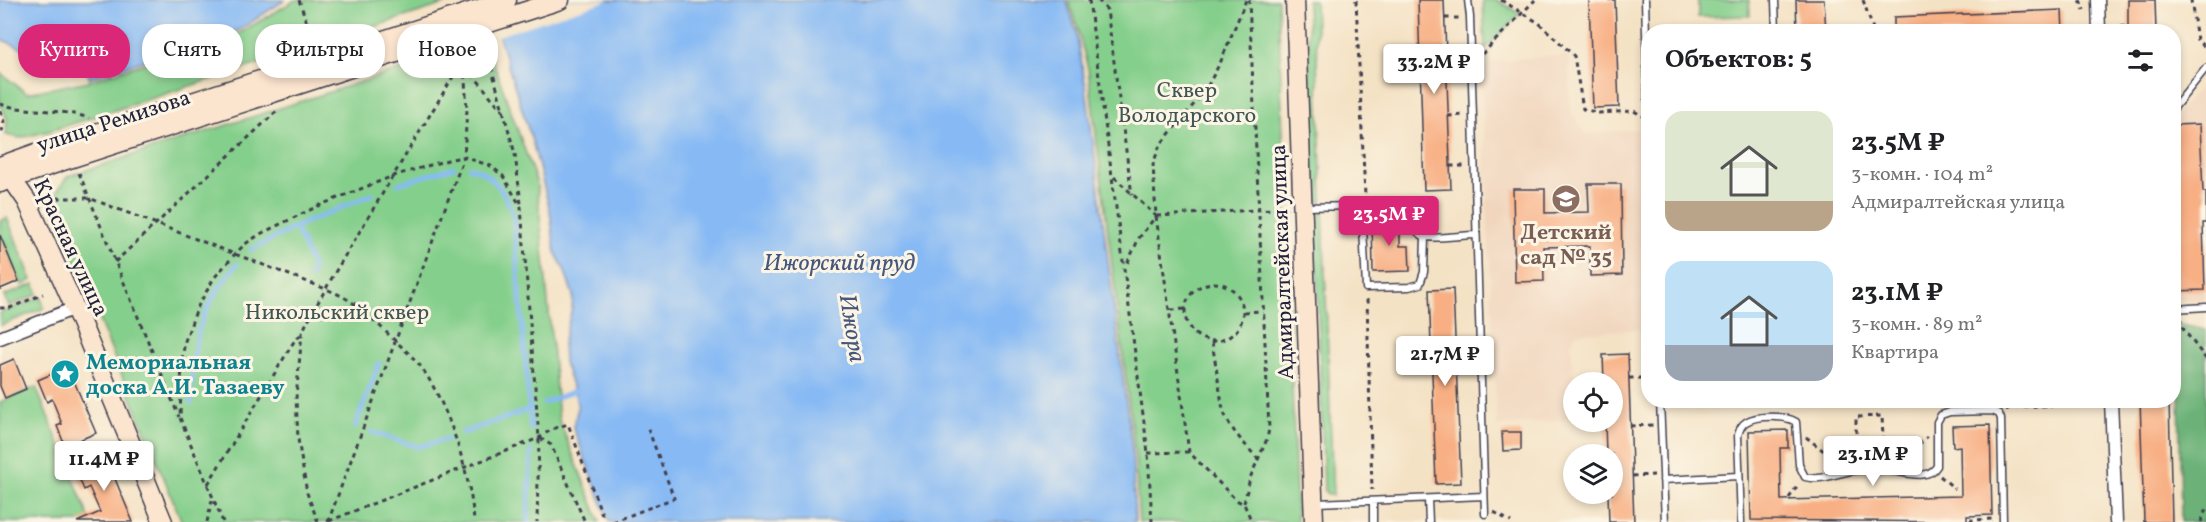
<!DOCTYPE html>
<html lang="ru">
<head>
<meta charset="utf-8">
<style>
	:root { --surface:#fff; --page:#f2f2f2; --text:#202124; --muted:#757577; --accent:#db2777 }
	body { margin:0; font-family:Vollkorn,serif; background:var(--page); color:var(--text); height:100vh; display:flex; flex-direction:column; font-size:22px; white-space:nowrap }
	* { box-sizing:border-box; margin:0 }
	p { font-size:20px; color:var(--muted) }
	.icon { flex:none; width:33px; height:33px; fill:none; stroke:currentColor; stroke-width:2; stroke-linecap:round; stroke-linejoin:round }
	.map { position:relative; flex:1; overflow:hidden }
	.drawer { position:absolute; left:1641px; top:24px; width:540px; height:384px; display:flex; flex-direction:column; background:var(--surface); border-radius:24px; box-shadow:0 3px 9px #0003 }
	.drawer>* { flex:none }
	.top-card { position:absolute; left:18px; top:24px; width:570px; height:54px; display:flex; gap:12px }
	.buttons { position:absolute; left:1563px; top:372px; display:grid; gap:12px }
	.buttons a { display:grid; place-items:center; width:60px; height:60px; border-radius:50%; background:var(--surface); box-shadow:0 3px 9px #0003; font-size:30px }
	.price { position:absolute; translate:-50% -51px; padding:0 14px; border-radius:6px; background:#fff; color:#222; font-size:20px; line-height:39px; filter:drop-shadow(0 2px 3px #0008) }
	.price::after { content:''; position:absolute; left:50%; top:36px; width:18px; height:14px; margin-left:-9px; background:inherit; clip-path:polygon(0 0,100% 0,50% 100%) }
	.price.on { background:var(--accent); color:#fff }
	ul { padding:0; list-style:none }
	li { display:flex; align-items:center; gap:18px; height:150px; padding:0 24px }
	li span { display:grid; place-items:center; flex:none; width:168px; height:120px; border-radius:18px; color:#555 }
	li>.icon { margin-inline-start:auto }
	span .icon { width:72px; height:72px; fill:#fffc; stroke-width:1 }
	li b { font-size:26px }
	h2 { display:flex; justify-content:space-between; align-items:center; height:72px; padding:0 24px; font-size:26px }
	.chip { padding:0 21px; border-radius:24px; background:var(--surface); box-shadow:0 3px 9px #0003; font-size:21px; line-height:54px }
	.chip.on { background:var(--accent); color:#fff }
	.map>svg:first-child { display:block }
	.built { fill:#f1d5bd }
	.green { fill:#85cf8c; stroke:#547864; stroke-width:1.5 }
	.forest { fill:#6cb278; stroke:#476a5a; stroke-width:1.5 }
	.water { fill:#87baf4; stroke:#546e98; stroke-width:1.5 }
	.pier { fill:#f4e2c5 }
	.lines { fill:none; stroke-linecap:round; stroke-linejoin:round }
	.stream { stroke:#87baf4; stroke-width:4.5 }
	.building { fill:#f8af83 }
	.lane-casing { stroke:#423f50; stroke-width:9 }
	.street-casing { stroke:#423f50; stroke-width:15 }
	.secondary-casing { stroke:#423f50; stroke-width:21 }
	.path { stroke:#423f50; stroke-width:3; stroke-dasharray:4.5 4.5; stroke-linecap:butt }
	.lane { stroke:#fff; stroke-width:6 }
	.street { stroke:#fff; stroke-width:12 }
	.secondary { stroke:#fce5cf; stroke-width:18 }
	.labels { text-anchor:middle; stroke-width:6; stroke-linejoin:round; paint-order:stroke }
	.park-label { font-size:22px; fill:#405653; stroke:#fcf5e5 }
	.street-label { font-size:22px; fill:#22223b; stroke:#fcf5e5 }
	.education-label { font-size:22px; font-weight:bold; fill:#785e54; stroke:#fcf5e5 }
	.culture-label { font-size:22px; font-weight:bold; fill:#0d838f; stroke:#fcf5e5; text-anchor:start }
	.water-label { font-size:24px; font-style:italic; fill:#45577c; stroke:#fcf5e5 }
</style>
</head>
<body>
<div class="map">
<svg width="2206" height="522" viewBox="0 0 2206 522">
	<rect width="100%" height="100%" fill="#fcf5e5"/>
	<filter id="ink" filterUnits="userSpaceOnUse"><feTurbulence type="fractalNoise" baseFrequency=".0167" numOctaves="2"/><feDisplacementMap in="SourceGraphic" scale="12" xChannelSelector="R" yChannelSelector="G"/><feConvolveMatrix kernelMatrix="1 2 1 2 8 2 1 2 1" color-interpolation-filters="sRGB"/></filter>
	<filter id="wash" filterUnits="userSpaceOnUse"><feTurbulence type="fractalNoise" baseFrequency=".008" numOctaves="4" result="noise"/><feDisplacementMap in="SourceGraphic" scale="24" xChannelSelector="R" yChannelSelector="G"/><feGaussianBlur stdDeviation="1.35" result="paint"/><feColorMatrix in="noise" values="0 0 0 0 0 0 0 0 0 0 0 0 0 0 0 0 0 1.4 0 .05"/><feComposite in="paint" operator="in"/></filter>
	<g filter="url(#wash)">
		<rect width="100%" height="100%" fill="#f4e2c5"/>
		<path class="built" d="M1568,55L1571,112L1586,134L1642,129L1648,265V329L1576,333L1571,345L1574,382V419L1497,426L1481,62Z
			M2206,81V301H2174V124L2176,123V114Z"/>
		<path class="green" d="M295,0H457L50,131L19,138L6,135L7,119L0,105V73L27,93L89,81L240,33Z
			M1068,0H1278L1297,522H1139L1135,453L1088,69L1077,26Z
			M1307,0H1315L1322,202L1317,201L1314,196Z
			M1483,0H1497L1520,14L1485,49Z
			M1698,0H1749L1750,16L1698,17Z
			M486,42L537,184L559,420L600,522H182L50,201L68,176Z
			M1323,211L1333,496L1326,493L1324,490L1315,218L1316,214Z
			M7,218L32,280L22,285L5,244L0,240V221Z
			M34,284L38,294L9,306L4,296Z
			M41,297L44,308L0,326V313Z
			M36,387L91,522H0V402Z"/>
		<path class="forest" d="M2178,324L2206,330V522H2181Z"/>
		<path class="water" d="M0,0H285L239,30L89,78L88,73L43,61L34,53L0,39Z
			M487,0H1066L1076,31L1086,88L1132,449L1135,522H609L573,427L578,408L575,394L564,362L563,343L572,309L573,295L564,269L555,252L550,211L533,144Z"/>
		<path class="pier" d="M484,0H609L495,37Z"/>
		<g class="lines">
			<path class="stream" d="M469,167C493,173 505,192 513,214L531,429
				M398,184L454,167
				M295,227L313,267L310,277
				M251,250L295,227L373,194
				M191,403C192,342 197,312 237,264
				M544,403L574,391
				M355,427L379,363
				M371,432L418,447L447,439
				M462,433L531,409
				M528,522L531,451"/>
		</g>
		<g id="blocks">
			<path class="building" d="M1418,0H1444L1451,189L1424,190Z
				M1589,0H1615L1619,107L1593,108Z
				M1796,0H1824L1826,32H1797Z
				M2128,0H2155L2156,32H2128Z
				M2062,10L2063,32H1894V17Z
				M2200,124L2203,192H2206V223H2203L2205,290L2175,291L2174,125Z
				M1588,184H1621L1622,275L1590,276V246L1543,247L1544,281L1515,282L1513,189H1545V213L1589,212Z
				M1400,218V246H1409L1410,271L1373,272L1372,219Z
				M0,235L19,281L0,289Z
				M1453,289L1461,483L1436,484L1429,290Z
				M1628,354L1634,522H1609L1608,494H1612V454H1606L1605,422H1612V382H1604L1603,355Z
				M14,359L26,389L5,398L0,386V365Z
				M68,367L96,433L65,446L57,426L62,424L52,399L47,402L38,380Z
				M2140,400H2169L2172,522H2144Z
				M1990,425L1992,515L1967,516V522L1751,520L1749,431L1788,430V448H1780L1781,500L1961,496L1960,446L1953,447L1952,426Z
				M1502,432H1521V450L1503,451Z
				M105,455L133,522H77L100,512L89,487L84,490L75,468Z"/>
		</g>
	</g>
	<g filter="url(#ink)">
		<use href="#blocks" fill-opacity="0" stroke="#423f50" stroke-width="1.5"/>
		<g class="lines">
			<g class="lane-casing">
				<path id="lane" d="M1468,0L1470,17L1485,514
					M1645,0L1648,101
					M1775,0L1776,32
					M2174,108L2206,68
					M1362,206L1366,288L1409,287L1420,284L1424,272L1425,237
					M1304,207L1405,205C1407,215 1414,234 1426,237C1439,239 1462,235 1476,235
					M2174,309L2206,307
					M1660,400L1665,522
					M1663,480L1738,476
					M1428,499L1429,522
					M1373,501V522
					M1317,503L1484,496
					M1741,522L1738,435C1740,429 1741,425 1746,422C1756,415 1786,415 1796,422L1799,465L1805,477C1821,481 1835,474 1851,471C1861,469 1873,470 1884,470C1899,470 1927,483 1937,466V422L1941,415L1950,412L1993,411L1999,414L2001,419L2003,522"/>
			</g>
			<g class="street-casing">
				<path id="street" d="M2098,0L2099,32
					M0,338L75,308
					M2111,400L2116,522"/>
			</g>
			<g class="secondary-casing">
				<path id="secondary" d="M1295,0L1314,522
					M0,166L56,146L507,0
					M5,169L27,201L75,308L163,522
					M0,183L60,162L560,0"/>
			</g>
			<path class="path" d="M299,0L315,46
				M1089,0L1148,453L1152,522
				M1098,0L1107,10L1132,195
				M1246,0L1221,61L1205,91L1160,145L1153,164L1156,216L1189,452L1236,500L1244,504L1252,522
				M1356,0L1365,196
				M1501,0L1539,23L1574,56L1583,109L1599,113L1634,111L1648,119
				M1863,0L1874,32
				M2080,0L2084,10
				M2191,0L2197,40L2206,48
				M1445,18H1461
				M2112,27L2128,26
				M480,43L489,59L515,154L521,204
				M1482,54L1535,0
				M1446,67L1463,66
				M465,68C480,80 489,97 503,110
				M0,104C30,113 59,108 89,118
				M0,111C5,120 5,125 0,135
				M1448,116L1464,115
				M1450,166H1466
				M79,173L179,417
				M1114,177L1156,216L1139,238L1126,266
				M57,198H89L326,289C354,300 364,311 385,331C396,342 408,352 418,363C447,400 471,475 474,522
				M1157,216L1288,208
				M115,262L278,110
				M1185 312a29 29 0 1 1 58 0a29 29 0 1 1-58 0Z
				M1367,299L1372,490
				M0,308H10L43,294
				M1171,310L1185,309
				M1244,312L1263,311
				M2180,318L2184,330L2206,359
				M1212,342L1223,410C1230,430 1244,443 1258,459
				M1629,378H1648
				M2006,410L2011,407L2064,405
				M1630,426L1653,425
				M1806,437L1839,463
				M540,438L551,445L585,522
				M1148,453L1189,452
				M1856,460V417L1882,416L1884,460
				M1899,463L1927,437
				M1632,476L1654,475
				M1940,476L1955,489
				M208,484L293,343L301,334
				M1789,498L1798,485
				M1244,503L1250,478L1267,439L1269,429L1249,0
				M1494,512L1511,522
				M329,521L539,438L552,429L568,424L603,517
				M207,522L212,500
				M223,522L180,418L182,359L185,341L197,308L214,278L235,254L245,244L262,233L318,206L393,176L451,159L464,157L491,166L503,176L521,207L539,438L537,522
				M318,522L307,493L298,439L296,398L302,333L307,322L337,269L454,75L464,67L463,48
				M328,522L464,157L467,109L464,67
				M613,522L674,498L647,426
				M1971,522V520L1994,519
				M2201,522L2206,509"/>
			<use href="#lane" class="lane"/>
			<use href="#street" class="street"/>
			<use href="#secondary" class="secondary"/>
		</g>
	</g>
	<defs>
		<g id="school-disc" transform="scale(1.5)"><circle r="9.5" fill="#8d6e63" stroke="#fcf5e5"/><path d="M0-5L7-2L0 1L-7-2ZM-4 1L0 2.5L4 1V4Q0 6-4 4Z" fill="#fff"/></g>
		<g id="sight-disc" transform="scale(1.5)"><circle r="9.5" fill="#0f9aa8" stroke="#fcf5e5"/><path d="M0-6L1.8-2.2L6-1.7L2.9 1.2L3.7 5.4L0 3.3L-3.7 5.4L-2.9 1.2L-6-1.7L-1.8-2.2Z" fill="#fff"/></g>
	</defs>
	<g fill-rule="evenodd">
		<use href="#school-disc" x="1566" y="199"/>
		<use href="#sight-disc" x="65" y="374"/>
	</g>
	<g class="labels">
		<g class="park-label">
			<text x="1187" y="97">Сквер<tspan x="1187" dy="25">Володарского</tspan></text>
			<text x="337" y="319">Никольский сквер</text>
		</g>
		<g class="street-label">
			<text transform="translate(113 120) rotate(-18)" y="8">улица Ремизова</text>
			<text transform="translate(72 247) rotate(65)" y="8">Красная улица</text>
			<text transform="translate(1281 262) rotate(-92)" y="8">Адмиралтейская улица</text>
		</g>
		<g class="education-label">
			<text x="1566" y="239">Детский<tspan x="1566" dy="25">сад № 35</tspan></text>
		</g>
		<g class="culture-label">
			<text x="86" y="369">Мемориальная<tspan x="86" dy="25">доска А.И. Тазаеву</tspan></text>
		</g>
		<g class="water-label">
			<text x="839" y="270">Ижорский пруд</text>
			<text transform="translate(853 328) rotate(81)" y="8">Ижора</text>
		</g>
	</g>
</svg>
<div class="buttons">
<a><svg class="icon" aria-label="locate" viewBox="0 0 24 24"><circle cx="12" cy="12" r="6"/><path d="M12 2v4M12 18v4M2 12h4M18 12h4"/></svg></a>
<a><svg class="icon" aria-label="layers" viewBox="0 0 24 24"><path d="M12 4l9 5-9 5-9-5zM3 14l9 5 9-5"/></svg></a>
</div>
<b class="price" style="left:1434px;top:95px">33.2M ₽</b>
<b class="price on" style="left:1389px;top:247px">23.5M ₽</b>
<b class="price" style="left:1445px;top:387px">21.7M ₽</b>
<b class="price" style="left:1873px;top:487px">23.1M ₽</b>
<b class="price" style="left:104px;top:492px">11.4M ₽</b>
<div class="top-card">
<a class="chip on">Купить</a>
<a class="chip">Снять</a>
<a class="chip">Фильтры</a>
<a class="chip">Новое</a>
</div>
<section class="drawer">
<h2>Объектов: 5<svg class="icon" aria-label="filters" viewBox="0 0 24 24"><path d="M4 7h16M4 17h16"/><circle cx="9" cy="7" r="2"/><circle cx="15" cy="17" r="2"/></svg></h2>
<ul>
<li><span style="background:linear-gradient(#dfe7d0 75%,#b9a48a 0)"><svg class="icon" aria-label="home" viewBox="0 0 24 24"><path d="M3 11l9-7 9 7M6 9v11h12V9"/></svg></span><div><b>23.5M ₽</b><p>3-комн. · 104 m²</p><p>Адмиралтейская улица</p></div></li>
<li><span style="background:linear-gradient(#bfe0f5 70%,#9aa5b1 0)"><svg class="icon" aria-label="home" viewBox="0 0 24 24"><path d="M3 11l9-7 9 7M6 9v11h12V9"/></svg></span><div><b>23.1M ₽</b><p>3-комн. · 89 m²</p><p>Квартира</p></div></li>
</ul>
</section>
</div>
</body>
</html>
